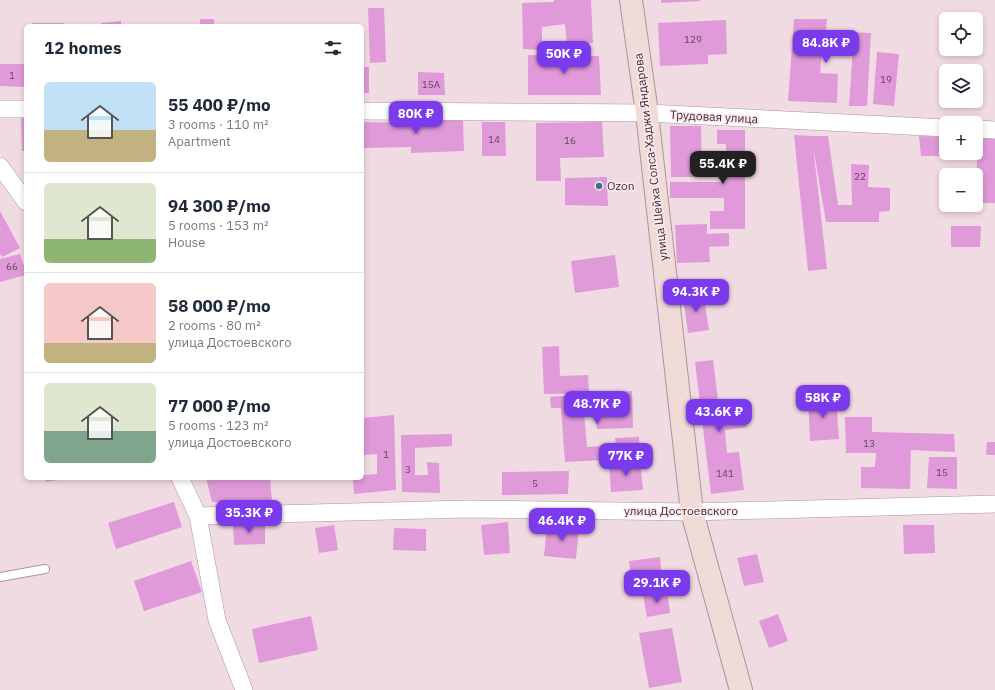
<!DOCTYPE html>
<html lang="en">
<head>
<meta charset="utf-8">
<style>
	:root { --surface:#fff; --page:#f2f2f3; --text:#1f2937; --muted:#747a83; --line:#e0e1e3; --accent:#7c3aed }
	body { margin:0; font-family:"IBM Plex Sans",sans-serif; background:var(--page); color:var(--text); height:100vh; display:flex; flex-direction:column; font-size:15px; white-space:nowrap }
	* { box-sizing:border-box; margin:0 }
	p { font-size:13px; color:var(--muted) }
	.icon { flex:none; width:22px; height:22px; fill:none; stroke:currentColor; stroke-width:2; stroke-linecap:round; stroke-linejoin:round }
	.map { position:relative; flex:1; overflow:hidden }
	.side { position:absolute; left:24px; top:24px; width:340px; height:456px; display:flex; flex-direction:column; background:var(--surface); border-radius:6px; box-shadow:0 2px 6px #0003 }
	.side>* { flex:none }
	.controls { position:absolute; left:939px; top:12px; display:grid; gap:8px }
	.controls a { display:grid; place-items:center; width:44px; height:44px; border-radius:6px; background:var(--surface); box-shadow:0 2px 6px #0003; font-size:20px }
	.price { position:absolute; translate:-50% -34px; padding:0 9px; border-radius:8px; background:var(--accent); color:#fff; font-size:13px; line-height:26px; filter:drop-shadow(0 1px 2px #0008) }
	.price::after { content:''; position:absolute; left:50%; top:24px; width:12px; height:9px; margin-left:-6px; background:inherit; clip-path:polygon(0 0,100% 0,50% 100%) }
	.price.active { background:#222; color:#fff }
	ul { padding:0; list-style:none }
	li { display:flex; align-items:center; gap:12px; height:100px; padding:0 20px }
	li+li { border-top:1px solid var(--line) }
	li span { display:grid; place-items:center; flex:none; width:112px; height:80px; border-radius:6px; color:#555 }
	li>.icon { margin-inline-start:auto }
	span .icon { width:48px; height:48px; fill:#fffc; stroke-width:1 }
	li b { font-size:17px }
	h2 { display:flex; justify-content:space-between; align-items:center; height:48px; padding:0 20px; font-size:17px }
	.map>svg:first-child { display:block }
	.building { fill:#e099d9 }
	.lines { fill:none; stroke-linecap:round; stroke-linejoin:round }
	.service-casing { stroke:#aa959b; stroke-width:10 }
	.minor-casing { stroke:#aa959b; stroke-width:18 }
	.secondary-casing { stroke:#aa959b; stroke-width:24 }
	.service { stroke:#fff; stroke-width:8 }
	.minor { stroke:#fff; stroke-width:17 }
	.secondary { stroke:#f1dbd9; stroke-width:22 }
	.poi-dot { fill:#367889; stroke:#ffe9ef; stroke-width:1.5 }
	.labels { text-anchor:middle; stroke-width:3; stroke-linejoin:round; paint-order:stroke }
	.number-label { font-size:10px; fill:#634a5c }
	.street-label { font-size:12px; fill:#393033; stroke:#ffe9ef }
	.poi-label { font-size:12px; fill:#393033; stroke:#ffe9ef; text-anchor:start }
</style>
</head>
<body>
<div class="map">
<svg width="995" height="690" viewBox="0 0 995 690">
	<rect width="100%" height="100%" fill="#f1dbe2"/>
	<path class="building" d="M554,0H591L593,43H567L565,24L542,27V50L523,49L522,3L554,2Z
		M661,0H700V1L661,3Z
		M368,8H384L386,62L370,63Z
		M200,19H214V26H200Z
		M794,19H827L826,31L871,33L867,106H849L853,48L822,47L820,73L838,74L837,103L788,101Z
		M726,20L727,54L708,55V64L660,66L658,23Z
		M121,21V26H101V23Z
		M32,23H64V26H32Z
		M269,24L285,25V26H270Z
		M877,52L899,54L894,106L873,104Z
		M528,55L599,56L601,95H528Z
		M0,64H25L24,87L0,86Z
		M362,67H369V93H362Z
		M418,72L444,73L445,95H418Z
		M21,117H26V151H22Z
		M410,117L463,118L464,151L411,153V147L362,148V122L411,123Z
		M482,122H505L506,156H482Z
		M602,122L604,157L560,158L561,181H536V123Z
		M670,126H701L702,177H671Z
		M717,130H745V229H710V211H724V198H670V182H726V144H717Z
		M794,135L812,136H828L838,205H852L851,164L869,165L868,187L890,188V211L879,212V222H826L813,146L827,269L808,271Z
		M919,136L946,137V153H976V137L995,138V203H976L977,156H921Z
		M607,177L608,206L565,205V178Z
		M0,211L20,248L2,257L0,254Z
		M707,224V234L729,233V246L709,247L710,262L677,263L675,225Z
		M951,226H981L980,247H951Z
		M20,254L26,272V275L0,282V259Z
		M615,255L619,287L575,293L571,261Z
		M703,292L709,330L688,333L683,295Z
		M559,346L560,376L588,375L589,393L544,394L542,347Z
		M713,360L719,408L744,405L747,427L725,430L727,453L739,452L744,490L711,494L695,362Z
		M632,391L633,428L597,429L595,413H584L587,447L616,445L615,438L639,437L640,458L565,462L561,408H551L550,397Z
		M836,397L839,439L810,441L808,398Z
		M394,415L396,490L354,494L353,478H362V475L377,474V454L362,455V418Z
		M845,417H872V432L954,434L955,452L911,450L910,489L861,488V467H875L876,453H846Z
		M452,434V446L415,448V475H428L427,462L439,463L440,493L402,492L401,435Z
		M987,442H995V455H986Z
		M929,457H957V489L927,488Z
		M640,462L643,490L611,492L609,463Z
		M569,471L568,494L502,495V472Z
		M46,478H63V479L46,482Z
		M206,478H270L272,501L212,502Z
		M174,502L182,527L116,549L108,523Z
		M508,522L510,553L484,555L481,525Z
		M265,524V544L234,545L233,525Z
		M334,525L338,550L319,553L315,528Z
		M547,525L579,528L576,559L544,556Z
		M903,525H934L935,553L904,554Z
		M394,528L426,529V551L393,550Z
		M757,554L764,582L744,586L737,558Z
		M660,557L662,580L632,584L629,561Z
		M191,561L202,592L144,611L134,581Z
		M667,591L670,613L647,617L643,595Z
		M778,614L788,641L769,648L759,621Z
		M311,616L318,650L259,663L252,629Z
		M672,628L682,682L649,688L639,633Z"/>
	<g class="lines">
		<g class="service-casing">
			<path id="service" d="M0,577L45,569"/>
		</g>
		<g class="minor-casing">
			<path id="minor" d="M0,109H26
				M362,111L647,113L946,128
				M976,129L995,130
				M0,166L26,202
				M180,478L198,516L217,620L244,690
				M198,516L467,509L692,512L995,504"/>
		</g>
		<g class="secondary-casing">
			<path id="secondary" d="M631,0L647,113L692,512L741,690"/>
		</g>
		<use href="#service" class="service"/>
		<use href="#minor" class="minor"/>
		<use href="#secondary" class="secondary"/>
	</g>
	<circle class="poi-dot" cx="599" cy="186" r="4"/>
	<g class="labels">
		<g class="number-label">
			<text x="693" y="43">129</text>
			<text x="12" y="79">1</text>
			<text x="886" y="83">19</text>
			<text x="431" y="88">15А</text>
			<text x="494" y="143">14</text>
			<text x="570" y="144">16</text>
			<text x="860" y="180">22</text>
			<text x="12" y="270">66</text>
			<text x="869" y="447">13</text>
			<text x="386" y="458">1</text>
			<text x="408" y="473">3</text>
			<text x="942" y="476">15</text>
			<text x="725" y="477">141</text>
			<text x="535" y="487">5</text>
		</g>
		<g class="street-label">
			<text transform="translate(714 117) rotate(3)" y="4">Трудовая улица</text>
			<text transform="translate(651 157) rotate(-97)" y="4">улица Шейха Солса-Хаджи Яндарова</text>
			<text x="681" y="515">улица Достоевского</text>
		</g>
		<g class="poi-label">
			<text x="607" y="190">Ozon</text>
		</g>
	</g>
</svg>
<div class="controls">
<a><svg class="icon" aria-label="locate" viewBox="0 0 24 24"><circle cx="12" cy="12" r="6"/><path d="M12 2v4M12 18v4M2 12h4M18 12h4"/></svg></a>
<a><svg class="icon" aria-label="layers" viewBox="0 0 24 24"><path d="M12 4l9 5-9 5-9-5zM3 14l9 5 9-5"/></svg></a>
<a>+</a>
<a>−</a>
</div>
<b class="price" style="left:826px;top:64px">84.8K ₽</b>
<b class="price" style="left:564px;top:75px">50K ₽</b>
<b class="price" style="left:416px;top:135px">80K ₽</b>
<b class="price active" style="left:723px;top:185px">55.4K ₽</b>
<b class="price" style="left:696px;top:313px">94.3K ₽</b>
<b class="price" style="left:823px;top:419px">58K ₽</b>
<b class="price" style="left:597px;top:425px">48.7K ₽</b>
<b class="price" style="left:719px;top:433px">43.6K ₽</b>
<b class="price" style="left:626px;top:477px">77K ₽</b>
<b class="price" style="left:249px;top:534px">35.3K ₽</b>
<b class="price" style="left:562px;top:542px">46.4K ₽</b>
<b class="price" style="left:657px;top:604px">29.1K ₽</b>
<section class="side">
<h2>12 homes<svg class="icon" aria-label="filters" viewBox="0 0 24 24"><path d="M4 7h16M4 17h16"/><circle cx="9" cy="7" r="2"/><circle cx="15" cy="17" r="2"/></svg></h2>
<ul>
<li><span style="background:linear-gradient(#bfe0f5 60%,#c2b280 0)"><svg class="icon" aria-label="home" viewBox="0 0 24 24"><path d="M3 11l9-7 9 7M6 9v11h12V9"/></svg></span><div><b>55 400 ₽/mo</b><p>3 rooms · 110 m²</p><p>Apartment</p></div></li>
<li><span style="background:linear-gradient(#dfe7d0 70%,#8fb573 0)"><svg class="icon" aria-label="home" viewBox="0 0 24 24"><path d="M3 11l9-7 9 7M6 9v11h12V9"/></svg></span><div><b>94 300 ₽/mo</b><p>5 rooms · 153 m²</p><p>House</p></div></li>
<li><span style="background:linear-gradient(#f6c9c9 75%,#c2b280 0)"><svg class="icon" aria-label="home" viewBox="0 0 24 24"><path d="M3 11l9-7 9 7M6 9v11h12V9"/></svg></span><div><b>58 000 ₽/mo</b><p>2 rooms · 80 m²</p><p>улица Достоевского</p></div></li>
<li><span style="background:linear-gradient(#dfe7d0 60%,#7fa58c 0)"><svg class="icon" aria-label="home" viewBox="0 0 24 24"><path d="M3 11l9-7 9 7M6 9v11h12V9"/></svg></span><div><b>77 000 ₽/mo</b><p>5 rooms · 123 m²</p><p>улица Достоевского</p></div></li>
</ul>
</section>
</div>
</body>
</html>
